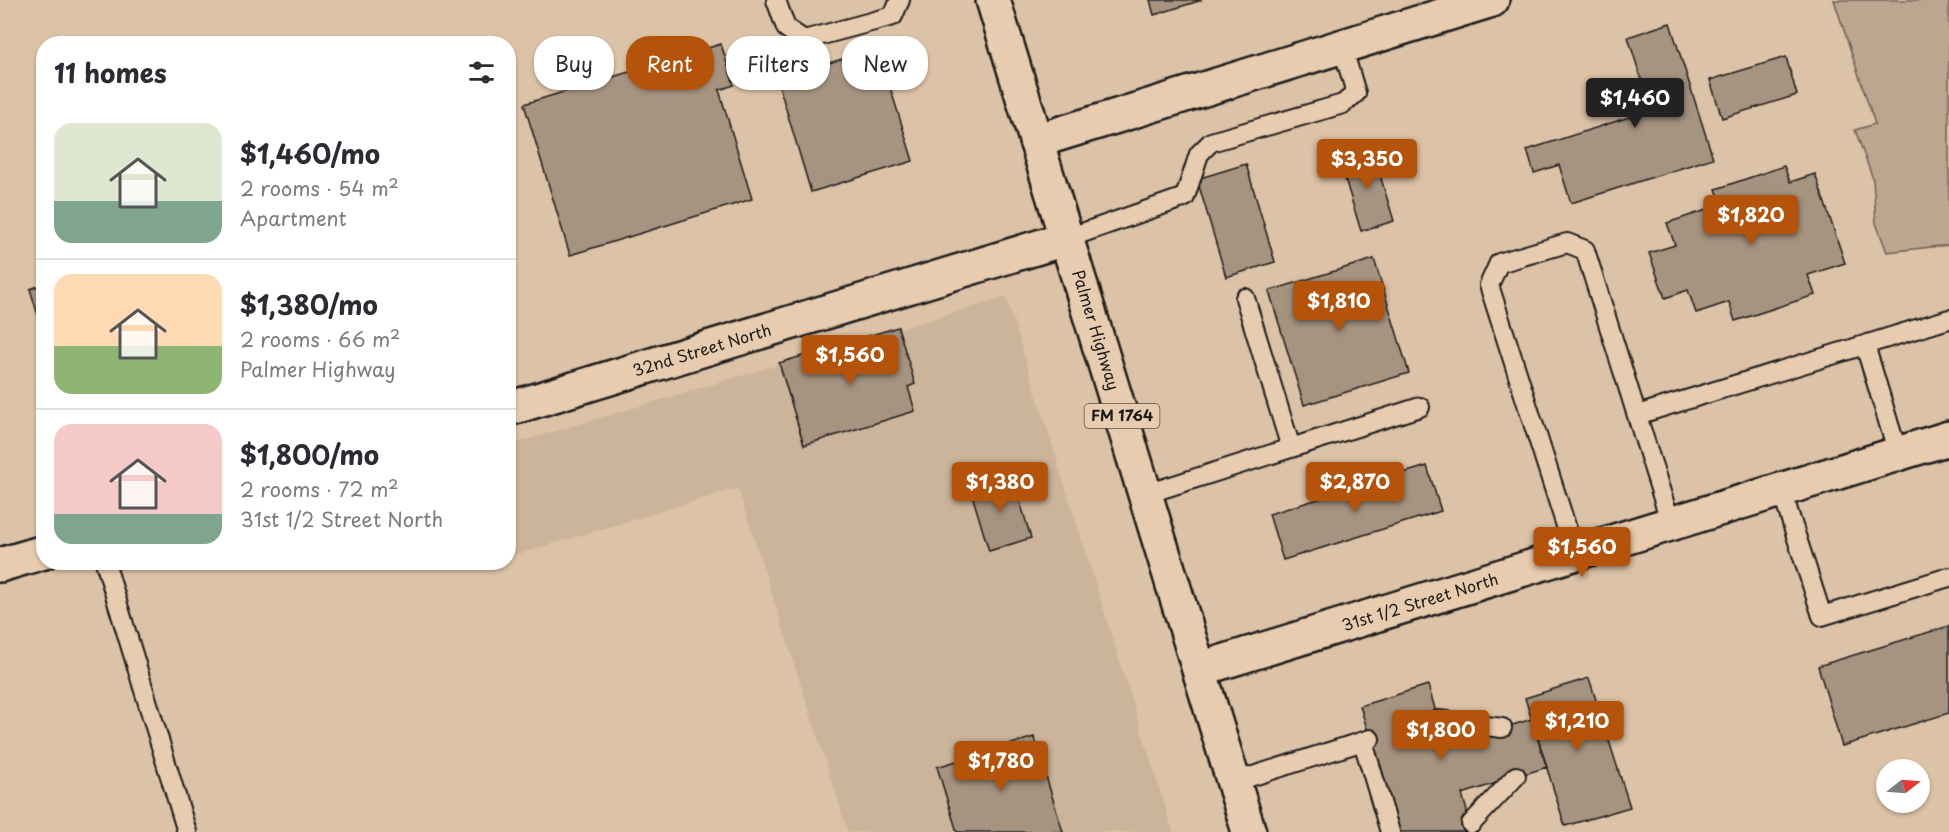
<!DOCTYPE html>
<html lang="en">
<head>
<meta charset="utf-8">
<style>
	:root { --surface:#fff; --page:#f2f2f3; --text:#2b2b33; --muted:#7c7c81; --line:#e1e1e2; --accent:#b45309 }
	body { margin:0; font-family:"Playpen Sans",sans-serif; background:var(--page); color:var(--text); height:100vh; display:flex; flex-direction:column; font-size:22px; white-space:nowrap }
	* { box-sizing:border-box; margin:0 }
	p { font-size:20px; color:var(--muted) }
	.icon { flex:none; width:33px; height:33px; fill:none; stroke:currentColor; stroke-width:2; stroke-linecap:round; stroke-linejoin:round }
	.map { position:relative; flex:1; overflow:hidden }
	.details { position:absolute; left:36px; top:36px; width:480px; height:534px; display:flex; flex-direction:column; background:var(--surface); border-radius:24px; box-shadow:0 2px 4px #0004 }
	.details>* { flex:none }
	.guide { position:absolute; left:534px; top:36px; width:570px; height:54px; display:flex; gap:12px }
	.needle { width:39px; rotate:73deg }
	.fabs { position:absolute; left:1876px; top:759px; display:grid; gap:12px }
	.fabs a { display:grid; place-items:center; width:54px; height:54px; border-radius:50%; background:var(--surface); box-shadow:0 2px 4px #0004; font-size:30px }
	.price { position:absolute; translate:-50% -51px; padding:0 14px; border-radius:6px; background:var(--accent); color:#fff; font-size:20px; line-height:39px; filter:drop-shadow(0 2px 3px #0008) }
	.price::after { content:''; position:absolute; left:50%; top:36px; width:18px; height:14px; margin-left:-9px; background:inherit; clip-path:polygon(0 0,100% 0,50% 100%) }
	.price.selected { background:#222; color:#fff }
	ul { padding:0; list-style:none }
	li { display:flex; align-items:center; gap:18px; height:150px; padding:0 18px }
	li+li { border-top:2px solid var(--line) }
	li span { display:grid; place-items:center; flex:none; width:168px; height:120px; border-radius:18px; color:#555 }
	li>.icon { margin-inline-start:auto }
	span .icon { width:72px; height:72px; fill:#fffc; stroke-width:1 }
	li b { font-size:26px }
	h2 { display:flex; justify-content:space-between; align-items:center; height:72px; padding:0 18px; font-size:26px }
	.chip { padding:0 21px; border-radius:24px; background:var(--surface); box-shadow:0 2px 4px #0004; font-size:21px; line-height:54px }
	.chip.selected { background:var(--accent); color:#fff }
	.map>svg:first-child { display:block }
	.built { fill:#ccb49b }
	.green { fill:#bca68f; stroke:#6c6156; stroke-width:1.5 }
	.building { fill:#a69480; stroke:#1c1c1c; stroke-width:1.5 }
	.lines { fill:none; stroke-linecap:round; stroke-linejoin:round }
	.service-casing { stroke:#1c1c1c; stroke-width:22 }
	.minor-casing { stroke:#1c1c1c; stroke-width:38 }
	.primary-casing { stroke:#1c1c1c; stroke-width:38 }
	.service { stroke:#e8ccaf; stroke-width:18 }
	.minor { stroke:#e8ccaf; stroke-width:33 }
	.primary { stroke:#e8ccaf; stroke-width:33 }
	.labels { text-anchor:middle; stroke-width:5; stroke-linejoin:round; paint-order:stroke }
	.shield { fill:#e8ccaf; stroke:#595148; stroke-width:1.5 }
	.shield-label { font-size:15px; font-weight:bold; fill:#1c1c1c }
	.street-label { font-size:16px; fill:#1c1c1c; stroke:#e8ccaf }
</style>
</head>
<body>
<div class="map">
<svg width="1949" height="832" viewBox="0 0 1949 832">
	<rect width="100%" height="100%" fill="#dcc2a6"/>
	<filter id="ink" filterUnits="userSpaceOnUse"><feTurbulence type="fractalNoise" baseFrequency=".0167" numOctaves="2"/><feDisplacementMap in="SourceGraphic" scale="12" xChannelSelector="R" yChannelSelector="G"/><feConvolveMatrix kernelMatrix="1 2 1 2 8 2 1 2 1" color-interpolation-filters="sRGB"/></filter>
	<g filter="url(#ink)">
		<path class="built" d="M1006,297L1173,832H848L738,488L509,557V445Z"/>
		<path class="green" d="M1834,0H1949V245L1887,252L1876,223L1873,179L1855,130L1875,124Z"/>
		<path class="building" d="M1150,0H1202L1154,15Z
			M1670,23L1713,158L1571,203L1559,165L1534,173L1527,150L1651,110L1628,37Z
			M721,44L734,85L719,90L752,199L570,255L524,104Z
			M878,48L913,161L811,192L777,79Z
			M1786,57L1797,95L1722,118L1710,80Z
			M1372,149L1394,221L1361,231L1339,159Z
			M1246,164L1275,262L1226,277L1197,179Z
			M1784,166L1790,182L1815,174L1845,263L1808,275L1815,295L1735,321L1729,302L1696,313L1688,290L1665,298L1649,253L1675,245L1667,223L1722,205L1716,189Z
			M1374,259L1409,373L1304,405L1269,291Z
			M44,284V335L30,289Z
			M898,327L915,384L908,387L915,411L804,445L779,363Z
			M1427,466L1441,511L1283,560L1269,514Z
			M1012,475L1031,538L989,551L970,488Z
			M1949,626V713L1842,746L1818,666Z
			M1589,678L1630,807L1565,826L1525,698Z
			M1428,685L1446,746L1532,719L1547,767L1462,794L1473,832H1399L1360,706Z
			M1034,737L1063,832H957L937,767Z"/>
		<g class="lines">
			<g class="service-casing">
				<path id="service" d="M776,0L786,28L804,40L893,16L900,0
					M1068,238L1185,197L1199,154L1211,142L1343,104L1356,93L1342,46
					M1245,298L1291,448
					M1865,345L1898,454
					M1637,415L1949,319
					M1781,489L1822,616L1949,577
					M1146,494L1420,407
					M1575,554L1489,285L1499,263L1567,243L1585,250L1671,524
					M105,562L187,832
					M1438,720L1502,728
					M1363,742L1390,832
					M1234,782L1370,739
					M1471,824L1516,776"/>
			</g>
			<g class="minor-casing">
				<path id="minor" d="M1036,141L1492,0
					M508,409L1068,238
					M0,565L44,552
					M1200,669L1949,438"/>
			</g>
			<g class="primary-casing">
				<path id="primary" d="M993,0L1249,832"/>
			</g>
			<use href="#service" class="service"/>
			<use href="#minor" class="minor"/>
			<use href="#primary" class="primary"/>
		</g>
	</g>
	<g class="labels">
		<rect class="shield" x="1084.5" y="404" width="75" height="24" rx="4.5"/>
		<g class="shield-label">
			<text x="1122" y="421">FM 1764</text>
		</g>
		<g class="street-label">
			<text transform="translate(1096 330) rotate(73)" y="6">Palmer Highway</text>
			<text transform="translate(702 350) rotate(-17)" y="6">32nd Street North</text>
			<text transform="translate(1420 602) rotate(-17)" y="6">31st 1/2 Street North</text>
		</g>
	</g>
</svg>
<div class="fabs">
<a><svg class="needle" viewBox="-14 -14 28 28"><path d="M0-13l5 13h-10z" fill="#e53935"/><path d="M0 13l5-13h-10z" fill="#7c7c81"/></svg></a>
</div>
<b class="price selected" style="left:1635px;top:129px">$1,460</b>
<b class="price" style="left:1367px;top:190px">$3,350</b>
<b class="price" style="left:1751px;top:246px">$1,820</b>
<b class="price" style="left:1339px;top:332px">$1,810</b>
<b class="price" style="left:850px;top:386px">$1,560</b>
<b class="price" style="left:1000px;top:513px">$1,380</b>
<b class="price" style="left:1355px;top:513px">$2,870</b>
<b class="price" style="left:1582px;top:578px">$1,560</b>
<b class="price" style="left:1577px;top:752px">$1,210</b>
<b class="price" style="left:1441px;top:761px">$1,800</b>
<b class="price" style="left:1001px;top:792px">$1,780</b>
<div class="guide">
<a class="chip">Buy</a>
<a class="chip selected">Rent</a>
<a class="chip">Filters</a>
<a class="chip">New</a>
</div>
<section class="details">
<h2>11 homes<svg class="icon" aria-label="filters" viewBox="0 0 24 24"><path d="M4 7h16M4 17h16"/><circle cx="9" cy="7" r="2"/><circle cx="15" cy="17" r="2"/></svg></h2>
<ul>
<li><span style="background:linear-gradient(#dfe7d0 65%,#7fa58c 0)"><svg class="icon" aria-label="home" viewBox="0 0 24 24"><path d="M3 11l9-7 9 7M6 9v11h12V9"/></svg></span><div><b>$1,460/mo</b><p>2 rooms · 54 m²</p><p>Apartment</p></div></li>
<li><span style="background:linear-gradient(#ffd9b3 60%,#8fb573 0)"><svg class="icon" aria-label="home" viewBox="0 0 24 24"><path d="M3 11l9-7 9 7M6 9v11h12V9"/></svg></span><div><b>$1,380/mo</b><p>2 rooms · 66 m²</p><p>Palmer Highway</p></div></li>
<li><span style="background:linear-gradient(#f6c9c9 75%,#7fa58c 0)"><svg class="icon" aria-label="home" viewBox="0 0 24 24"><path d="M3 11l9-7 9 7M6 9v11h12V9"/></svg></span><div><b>$1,800/mo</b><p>2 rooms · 72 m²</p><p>31st 1/2 Street North</p></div></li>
</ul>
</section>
</div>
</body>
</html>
